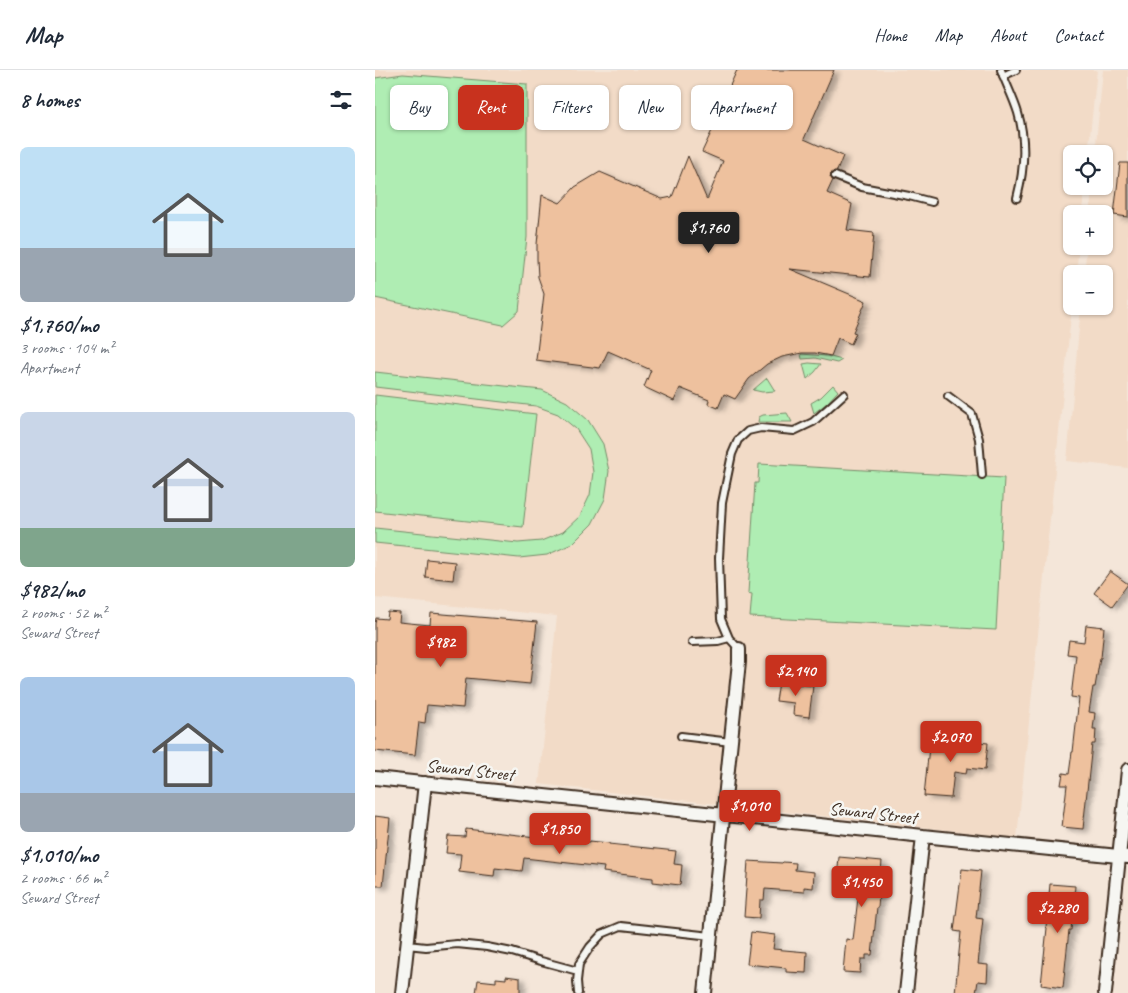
<!DOCTYPE html>
<html lang="en">
<head>
<meta charset="utf-8">
<style>
	:root { --surface:#fff; --page:#f6f6f7; --text:#1f2937; --muted:#747a83; --line:#e0e1e3; --accent:#c8321e }
	body { margin:0; font-family:Caveat,sans-serif; background:var(--page); color:var(--text); height:100vh; display:flex; flex-direction:column; font-size:19px; white-space:nowrap }
	* { box-sizing:border-box; margin:0 }
	p { font-size:16px; color:var(--muted) }
	.icon { flex:none; width:28px; height:28px; fill:none; stroke:currentColor; stroke-width:2; stroke-linecap:round; stroke-linejoin:round }
	.map { position:relative; flex:1; overflow:hidden }
	.side { display:flex; flex-direction:column; background:var(--surface); width:375px }
	.side>* { flex:none }
	.banner { position:absolute; left:15px; top:15px; width:475px; height:45px; display:flex; gap:10px }
	.tools { position:absolute; left:688px; top:75px; display:grid; gap:10px }
	.tools a { display:grid; place-items:center; width:50px; height:50px; border-radius:8px; background:var(--surface); box-shadow:0 1px 4px #0004; font-size:25px }
	.price { position:absolute; translate:-50% -42px; padding:0 11px; border-radius:5px; background:var(--accent); color:#fff; font-size:16px; line-height:32px; filter:drop-shadow(0 1px 2px #0008) }
	.price::after { content:''; position:absolute; left:50%; top:30px; width:15px; height:11px; margin-left:-8px; background:inherit; clip-path:polygon(0 0,100% 0,50% 100%) }
	.price.on { background:#222; color:#fff }
	ul { padding:0; list-style:none }
	li { display:grid; align-content:center; gap:10px; height:265px; padding:0 20px }
	li span { display:grid; place-items:center; height:155px; border-radius:8px; color:#555 }
	li>.icon { margin-inline-start:auto }
	span .icon { width:90px; height:90px; fill:#fffc; stroke-width:1 }
	li b { font-size:21px }
	h2 { display:flex; justify-content:space-between; align-items:center; height:60px; padding:0 20px; font-size:21px }
	.tag { padding:0 18px; border-radius:8px; background:var(--surface); box-shadow:0 1px 4px #0004; font-size:18px; line-height:45px }
	.tag.on { background:var(--accent); color:#fff }
	header { display:flex; align-items:center; gap:30px; box-sizing:border-box; height:70px; padding:0 25px; background:var(--surface); border-bottom:1px solid var(--line) }
	header strong { font-size:24px }
	nav { display:flex; gap:28px; margin-inline-start:auto; font-size:18px }
	main { display:flex; flex:1; min-height:0 }
	.map>svg:first-child { display:block }
	.built { fill:#f2dbc7 }
	.green { fill:#afedb3; stroke:#758c68 }
	.building { fill:#eec19e; stroke:#3b2a1e; filter:url(#shadow) }
	.lines { fill:none; stroke-linecap:round; stroke-linejoin:round }
	.lane-casing { stroke:#3b2a1e; stroke-width:10 }
	.street-casing { stroke:#3b2a1e; stroke-width:16 }
	.lane { stroke:#f6f6f2; stroke-width:6 }
	.street { stroke:#f6f6f2; stroke-width:12 }
	.labels { text-anchor:middle; stroke-width:5; stroke-linejoin:round; paint-order:stroke }
	.street-label { font-size:18px; fill:#3b2a1e; stroke:#f6f6f2 }
</style>
</head>
<body>
<header>
<strong>Map</strong>
<nav><a>Home</a><a>Map</a><a>About</a><a>Contact</a></nav>
</header>
<main>
<section class="side">
<h2>8 homes<svg class="icon" aria-label="filters" viewBox="0 0 24 24"><path d="M4 7h16M4 17h16"/><circle cx="9" cy="7" r="2"/><circle cx="15" cy="17" r="2"/></svg></h2>
<ul>
<li><span style="background:linear-gradient(#bfe0f5 65%,#9aa5b1 0)"><svg class="icon" aria-label="home" viewBox="0 0 24 24"><path d="M3 11l9-7 9 7M6 9v11h12V9"/></svg></span><div><b>$1,760/mo</b><p>3 rooms · 104 m²</p><p>Apartment</p></div></li>
<li><span style="background:linear-gradient(#c9d6e8 75%,#7fa58c 0)"><svg class="icon" aria-label="home" viewBox="0 0 24 24"><path d="M3 11l9-7 9 7M6 9v11h12V9"/></svg></span><div><b>$982/mo</b><p>2 rooms · 52 m²</p><p>Seward Street</p></div></li>
<li><span style="background:linear-gradient(#a9c7e8 75%,#9aa5b1 0)"><svg class="icon" aria-label="home" viewBox="0 0 24 24"><path d="M3 11l9-7 9 7M6 9v11h12V9"/></svg></span><div><b>$1,010/mo</b><p>2 rooms · 66 m²</p><p>Seward Street</p></div></li>
</ul>
</section>
<div class="map">
<svg width="753" height="923" viewBox="0 0 753 923">
	<defs>
		<filter id="shadow"><feDropShadow dx="5.5" dy="3" stdDeviation="2.5" flood-color="#0004"/></filter>
	</defs>
	<rect width="100%" height="100%" fill="#f4e6d9"/>
	<filter id="ink" filterUnits="userSpaceOnUse"><feTurbulence type="fractalNoise" baseFrequency=".02" numOctaves="2"/><feDisplacementMap in="SourceGraphic" scale="10" xChannelSelector="R" yChannelSelector="G"/><feConvolveMatrix kernelMatrix="1 2 1 2 8 2 1 2 1" color-interpolation-filters="sRGB"/></filter>
	<g filter="url(#ink)">
		<path class="built" d="M0,0H722L713,84H696V116H710L707,144H696V176H704L701,204H696V236H697L642,768L164,714L182,546L0,528Z
			M728,0H753V398L692,391L706,236H729V204H709L712,176H729V144H715L717,116H729V84H720Z"/>
		<path class="green" d="M28,4L152,14V167L144,241L128,255L0,228V8Z
			M426,284L452,286L467,290L462,293L440,288L427,289Z
			M434,293L446,294L440,302L432,309L428,294Z
			M0,302L167,320L192,332L213,350L228,374L234,401L230,429L217,454L197,474L172,485L144,488L0,473V458L143,473L166,471L188,462L205,446L215,425L218,402L214,379L201,359L183,344L161,336L0,317Z
			M392,308L400,321L387,322L378,320Z
			M458,315L463,321L452,333L439,343L436,333L446,327Z
			M0,325L161,344L148,457L0,441Z
			M412,343L417,352H383L384,347L388,345Z
			M384,394L629,408L621,560L375,547L377,524L373,523L380,413H383Z"/>
		<path class="building" d="M362,0H459L429,69L468,86L462,101H459L456,104L455,107L458,110L452,123L477,134L472,160L499,163L495,207L415,199L491,231L478,262L481,263L476,274L463,268L456,286L440,283H427L407,287L392,294L374,309L360,329L349,324L343,338L333,334L334,330L305,318L299,331L269,317L276,300L233,281L225,298L161,290L169,224L163,207L162,189V174L167,125L185,133L200,117L225,102L287,129L297,127L313,86L332,130L348,91L327,82L341,52L339,51Z
			M745,93H753V147L739,145Z
			M52,489L80,492L78,510L50,507Z
			M735,501L753,514L737,536L719,523Z
			M13,542L25,543L24,552L55,555L56,543L162,552L155,614L91,608L88,638L52,635L50,653L44,652L40,685L0,681V554L1,548L12,549Z
			M711,555L729,557L726,588H725L720,617H718L714,642L720,643L718,659H721L720,674H717L708,759L687,757L692,715H686L688,703L694,704L697,682H698L704,628L696,627L701,585L692,584L694,570L709,572Z
			M404,612L438,616L434,647L418,645L419,633L401,631Z
			M555,667L613,673L610,700L592,698L591,704L579,702L576,728L549,726Z
			M0,746L15,748L8,816H0Z
			M91,759L161,767L162,765L215,772V771L234,773V774L301,781L299,794L307,795L305,815L278,812V808L228,802L229,797L149,788L147,801L120,798L119,806L84,802L86,784L71,783L73,766L90,767Z
			M464,787L507,791L503,837H502L497,885H491V889H486L485,903L468,902L471,869L478,870L485,811L462,809Z
			M373,791L407,793L408,792L421,793L420,800L439,802L438,818L429,817V822L390,819L389,830H385L384,848L369,847Z
			M587,799L606,801L601,848L608,849L603,894L613,895L612,912L603,911L601,923H580L586,862L579,861Z
			M675,814L700,816L696,860H694L688,918L666,915L672,858L671,857Z
			M376,862L400,865L398,879L432,882L431,903L411,902V898L372,894Z
			M131,906L145,908V923H101L103,910L121,912V908L131,909Z"/>
		<g class="lines">
			<g class="lane-casing">
				<path id="lane" d="M626,0C631,14 639,29 643,43C651,70 649,101 642,128
					M628,6L641,0
					M460,106L487,117L534,126L557,132
					M573,326L597,344L604,369L607,405
					M317,572L343,571L354,568
					M364,579L354,568L346,549L344,488L347,433L357,384L363,370L373,361L386,358L419,361L438,352L469,324
					M306,666L356,672
					M32,875L51,877L82,874L112,877L137,882L166,891L203,901
					M203,923L202,911L204,894L215,877L227,864L246,856L336,866"/>
			</g>
			<g class="street-casing">
				<path id="street" d="M0,708L548,766L753,787
					M27,923L50,713
					M330,923L364,592V579
					M531,923L548,766
					M730,923L753,700"/>
			</g>
			<use href="#lane" class="lane"/>
			<use href="#street" class="street"/>
		</g>
	</g>
	<g class="labels">
		<g class="street-label">
			<text transform="translate(95 700) rotate(6)" y="6">Seward Street</text>
			<text transform="translate(498 743) rotate(6)" y="6">Seward Street</text>
		</g>
	</g>
</svg>
<div class="tools">
<a><svg class="icon" aria-label="locate" viewBox="0 0 24 24"><circle cx="12" cy="12" r="6"/><path d="M12 2v4M12 18v4M2 12h4M18 12h4"/></svg></a>
<a>+</a>
<a>−</a>
</div>
<b class="price on" style="left:334px;top:184px">$1,760</b>
<b class="price" style="left:66px;top:598px">$982</b>
<b class="price" style="left:421px;top:627px">$2,140</b>
<b class="price" style="left:576px;top:693px">$2,070</b>
<b class="price" style="left:375px;top:762px">$1,010</b>
<b class="price" style="left:185px;top:785px">$1,850</b>
<b class="price" style="left:487px;top:838px">$1,450</b>
<b class="price" style="left:683px;top:864px">$2,280</b>
<div class="banner">
<a class="tag">Buy</a>
<a class="tag on">Rent</a>
<a class="tag">Filters</a>
<a class="tag">New</a>
<a class="tag">Apartment</a>
</div>
</div>
</main>
</body>
</html>
